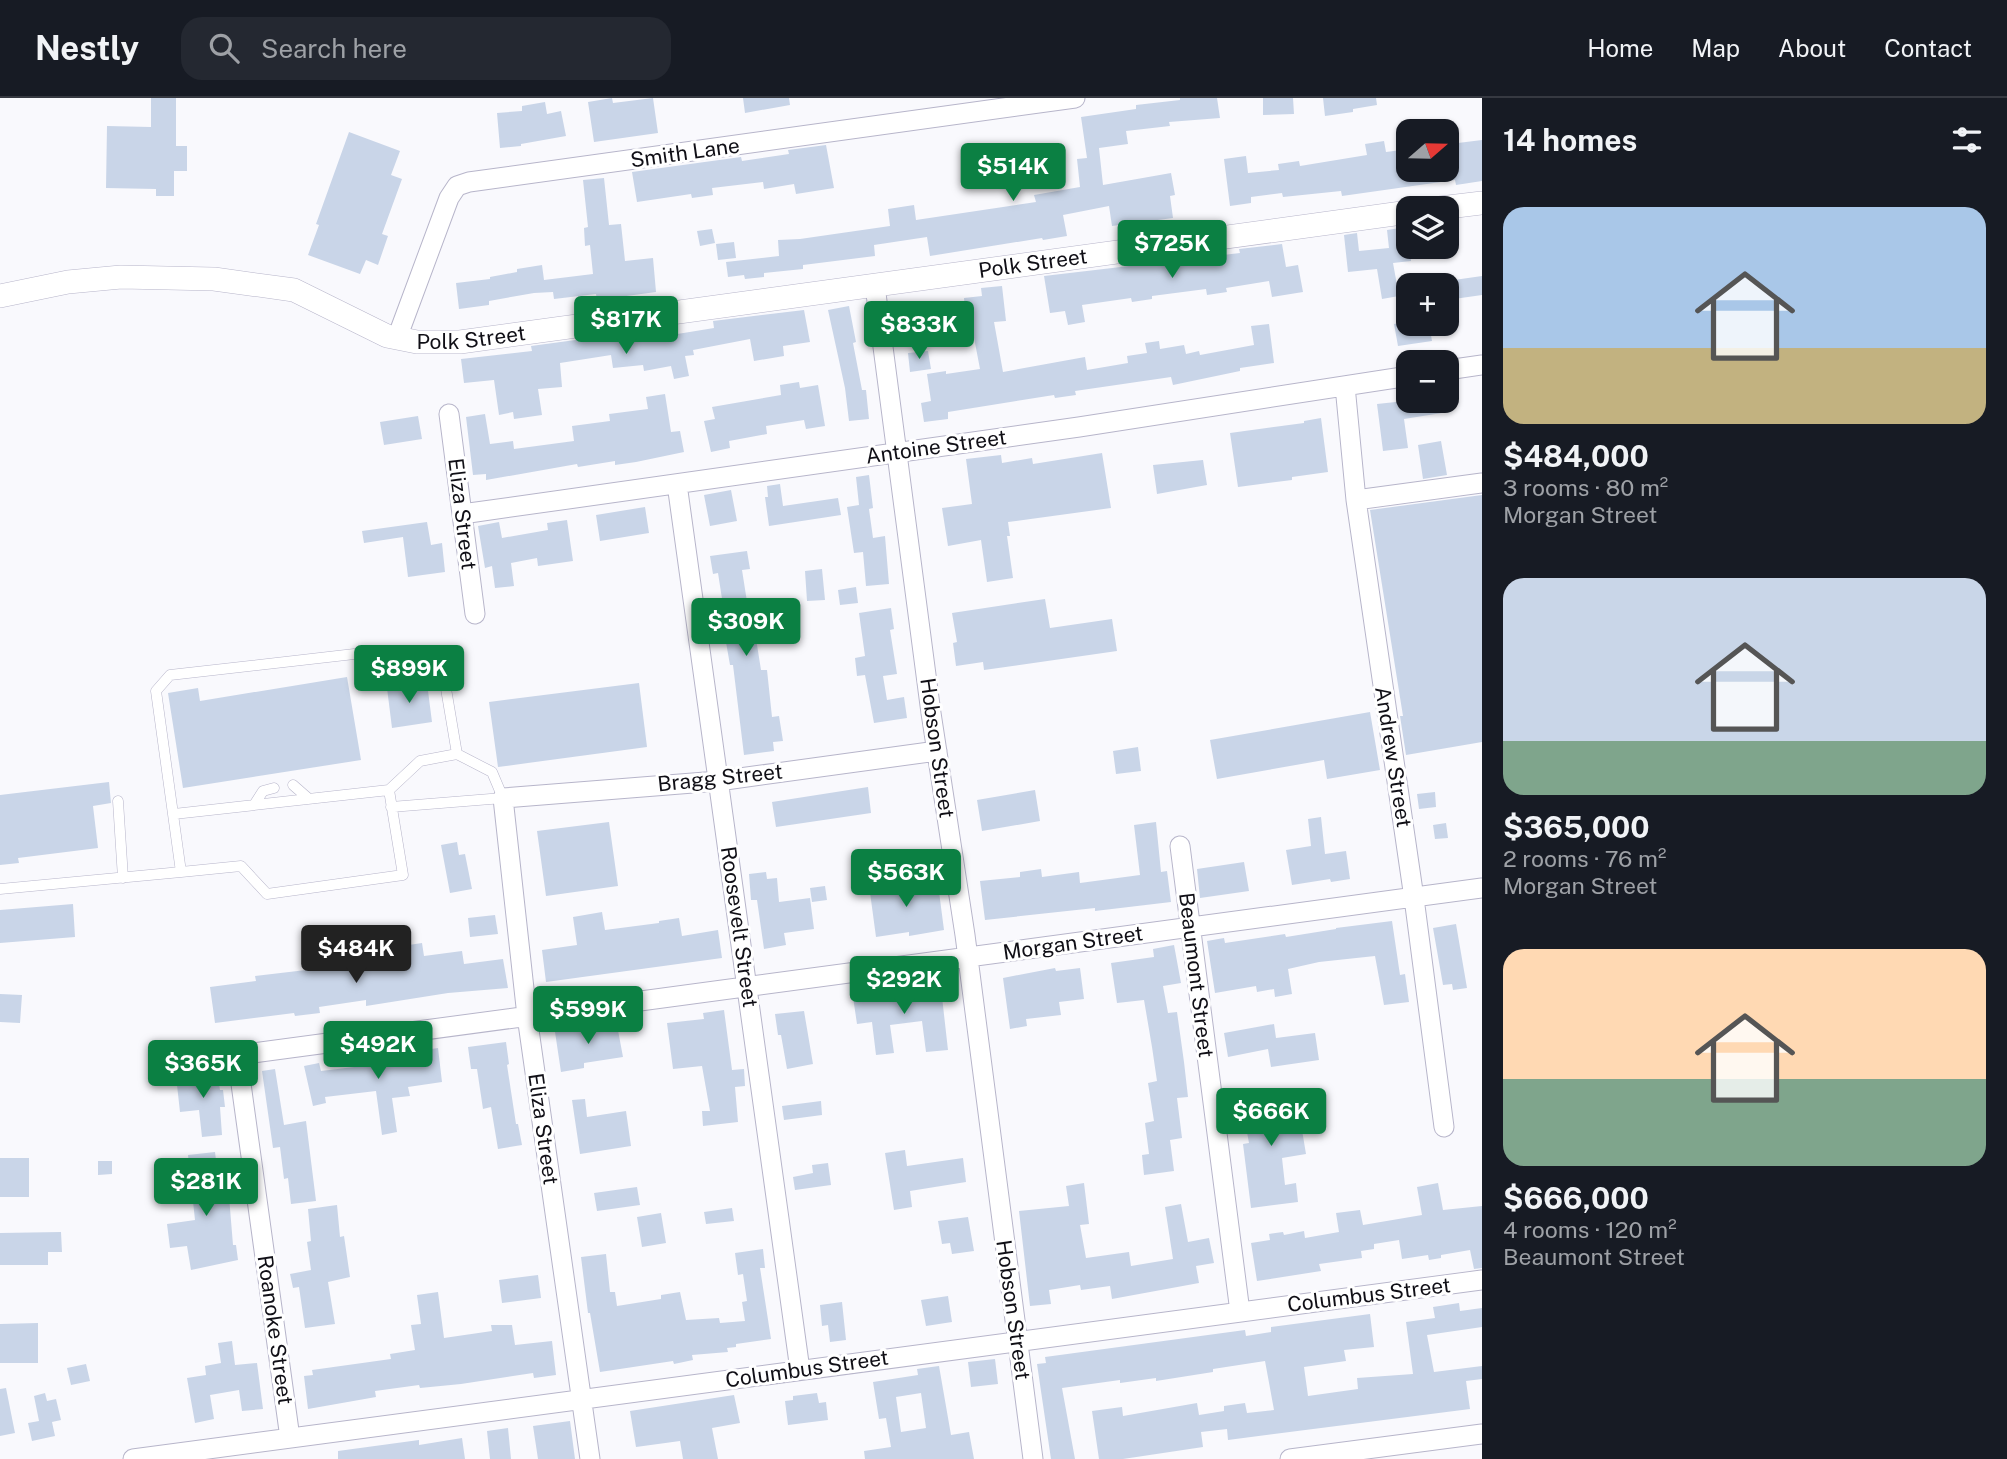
<!DOCTYPE html>
<html lang="en">
<head>
<meta charset="utf-8">
<style>
	:root { --surface:#171b24; --page:#242831; --text:#f1f3f6; --muted:#9ea1a6; --line:#363941; --accent:#0b8043 }
	body { margin:0; font-family:"Public Sans",sans-serif; background:var(--page); color:var(--text); height:100vh; display:flex; flex-direction:column; font-size:26px; white-space:nowrap }
	* { box-sizing:border-box; margin:0 }
	p { font-size:23px; color:var(--muted) }
	.icon { flex:none; width:38px; height:38px; fill:none; stroke:currentColor; stroke-width:2; stroke-linecap:round; stroke-linejoin:round }
	.map { position:relative; flex:1; overflow:hidden }
	.side { display:flex; flex-direction:column; background:var(--surface); width:525px }
	.side>* { flex:none }
	.needle { width:46px; rotate:70deg }
	.tools { position:absolute; left:1396px; top:21px; display:grid; gap:14px }
	.tools a { display:grid; place-items:center; width:63px; height:63px; border-radius:14px; background:var(--surface); box-shadow:0 2px 5px #0004; font-size:35px }
	.price { position:absolute; translate:-50% -60px; padding:0 16px; border-radius:7px; background:var(--accent); color:#fff; font-size:23px; line-height:46px; filter:drop-shadow(0 2px 4px #0008) }
	.price::after { content:''; position:absolute; left:50%; top:42px; width:21px; height:16px; margin-left:-10px; background:inherit; clip-path:polygon(0 0,100% 0,50% 100%) }
	.price.active { background:#222; color:#fff }
	ul { padding:0; list-style:none }
	li { display:grid; align-content:center; gap:14px; height:371px; padding:0 21px }
	li span { display:grid; place-items:center; height:217px; border-radius:21px; color:#555 }
	li>.icon { margin-inline-start:auto }
	span .icon { width:126px; height:126px; fill:#fffc; stroke-width:1 }
	li b { font-size:30px }
	h2 { display:flex; justify-content:space-between; align-items:center; height:84px; padding:0 21px; font-size:30px }
	header { display:flex; align-items:center; gap:42px; box-sizing:border-box; height:98px; padding:0 35px; background:var(--surface); border-bottom:2px solid var(--line) }
	header strong { font-size:33px }
	nav { display:flex; gap:38px; margin-inline-start:auto; font-size:24px }
	.search { width:490px; height:63px; background:var(--page); display:flex; align-items:center; gap:18px; box-sizing:border-box; padding:0 24px; border-radius:21px; color:var(--muted); font-size:26px }
	main { display:flex; flex:1; min-height:0 }
	.map>svg:first-child { display:block }
	.building { fill:#c9d5e8; fill-rule:evenodd }
	.lines { fill:none; stroke-linecap:round; stroke-linejoin:round }
	.service-casing { stroke:#b7b5ca; stroke-width:11 }
	.minor-casing { stroke:#b7b5ca; stroke-width:21 }
	.tertiary-casing { stroke:#b7b5ca; stroke-width:24 }
	.service { stroke:#fff; stroke-width:10 }
	.minor { stroke:#fff; stroke-width:19 }
	.tertiary { stroke:#fff; stroke-width:23 }
	.labels { text-anchor:middle; stroke-width:6; stroke-linejoin:round; paint-order:stroke }
	.street-label { font-size:21px; fill:#100f16; stroke:#fff }
</style>
</head>
<body>
<header>
<strong>Nestly</strong>
<div class="search"><svg class="icon" aria-label="search" viewBox="0 0 24 24"><circle cx="10" cy="10" r="6"/><path d="M15 15l6 6"/></svg>Search here</div>
<nav><a>Home</a><a>Map</a><a>About</a><a>Contact</a></nav>
</header>
<main>
<div class="map">
<svg width="1482" height="1361" viewBox="0 0 1482 1361">
	<rect width="100%" height="100%" fill="#f9f9fd"/>
	<path class="building" d="M151,0H176V48H187V73H174V98H156V91L106,90L107,28L151,29Z
		M612,0L613,5L653,0L658,35L594,44L588,4Z
		M743,0H789L790,7L745,15Z
		M1180,0H1217L1220,20L1169,24L1170,28L1126,33L1128,46L1099,50L1103,87L1171,75L1175,97L1170,98L1173,120L1112,128L1109,108L1063,117L1067,138L1043,142L1042,140L930,158L927,139L874,147L875,158L803,167V171L764,175V179L745,181L744,177L728,179L726,164L779,158L778,142L800,141L890,128L888,111L914,107L916,122L1036,104L1034,97L1080,89L1077,61L1087,60L1081,19L1136,11V7L1180,2Z
		M1263,0H1293L1294,16L1263,17Z
		M1323,0H1376L1377,7L1353,11V14L1325,18Z
		M545,4L547,16L561,13L566,38L521,46V48L500,50L497,15L522,13V8Z
		M349,34L400,53L391,77L402,81L382,136L388,138L378,167L366,162L360,176L308,157L319,127L316,126Z
		M1482,42V83L1456,87L1455,82L1342,98L1341,93L1283,99L1282,95L1251,99V105L1230,108L1224,61L1246,58L1248,75L1279,72L1278,66L1299,63L1300,68L1367,57L1365,46L1384,43L1386,54L1409,51V72H1453L1450,46Z
		M826,47L834,90L796,96L794,86L764,91L763,84L712,90L713,97L692,100L691,96L637,104L632,74L741,59L742,63L789,56L788,52Z
		M604,80L609,127L621,126L625,163L653,160L656,194L597,202L596,196L554,201L553,194L534,195L489,203V207L459,211L456,185L490,181V179L517,174V171L542,167L544,182L593,176L590,147L585,148L584,130L588,129L583,82Z
		M1407,129L1411,163L1393,165L1399,198L1382,201L1377,171L1348,174L1344,137L1357,135L1359,153L1389,150L1387,132Z
		M712,131L715,145L700,148L697,133Z
		M734,144L736,160L718,162L716,146Z
		M1282,146L1286,169L1298,167L1303,194L1272,199L1269,183L1226,190L1227,194L1207,197L1206,191L1152,198V201L1132,204L1131,200L1082,207L1085,224L1068,227L1065,213L1050,215L1044,178L1240,155L1239,151Z
		M1482,178V197L1447,202V183Z
		M1002,188L1006,223L994,224L1003,274L1085,259L1087,272L1128,265L1127,258L1147,255L1145,245L1159,243L1160,251L1184,247L1186,256L1199,253L1200,257L1254,247L1251,228L1269,226L1274,265L1240,270V273L1173,287L1171,279L1075,293L1076,297L1055,300L1054,297L948,314V321L924,324L921,305L931,303L927,276L946,273V276L980,271L971,224H966L964,200L982,198L981,190Z
		M849,208L856,244L853,245L862,292H866L869,321L849,323L845,290L828,212Z
		M804,212L810,244L783,248L784,258L754,263L750,241L693,252L694,257L685,258L689,278L674,281L671,268L644,273L643,267L613,270L611,257L560,265L562,289L538,291L542,317L514,321L513,314L499,317L494,282L464,285L461,261L532,253L531,248L657,231L659,239L714,230L713,223Z
		M1409,223V226H1429L1432,243L1398,248L1394,226Z
		M928,253L931,271L910,274L908,255Z
		M799,284L800,290L818,287L825,328L806,331L804,322L766,328L767,336L729,343L730,350L711,354L704,323L715,321L712,309L781,297L780,287Z
		M665,296L671,334L680,333L684,354L636,364L615,367V363L578,369L577,366L486,382V376L473,377L466,319L485,316L490,346L513,343L514,351L574,343L572,328L610,323L609,316L648,311L646,299Z
		M1405,303H1446L1448,314L1404,321L1408,350L1383,353L1377,306Z
		M418,318L422,341L384,347L380,324Z
		M1321,320L1328,374L1292,379V382L1238,389L1230,335L1304,325V323Z
		M1441,343L1447,377L1423,381L1418,347Z
		M1102,355L1111,410L1008,424L1010,438H1007L1013,480L987,484L981,442L948,448L942,410L972,406L966,361L1001,357L1002,365L1032,360L1033,366Z
		M1203,362L1207,387L1157,396L1153,367Z
		M869,377L873,410L869,411L873,440L885,438L889,486L866,488L863,454L854,455L847,409L859,407L856,379Z
		M780,386L783,408L838,400L841,417L769,428L765,399H768L767,388Z
		M731,392L737,423L710,428L704,397Z
		M1482,397V644L1406,657L1400,618H1403L1370,412Z
		M645,409L649,435L600,443L596,417Z
		M567,422L573,463L538,468L537,460L511,465L514,488L495,490L492,468L485,470L478,428L499,424L502,440L548,432L547,425Z
		M427,424L431,447L442,445L445,474L408,479L403,439L364,445L362,433Z
		M747,453L750,471L742,472L751,529L754,528L761,572H767L772,619L779,618L783,643L773,644L774,653L744,657L733,567H730L724,533H727L718,475L713,476L710,458Z
		M822,471L825,502L807,503L805,473Z
		M856,489L858,505L840,507L838,492Z
		M1045,501L1050,530L1112,521L1117,553L984,572L983,564L956,568L953,545L957,544L952,515Z
		M891,510L894,531L890,532L897,576L883,578L887,602L904,599L907,620L874,625L865,577L857,578L855,560L865,558L859,515Z
		M347,579L361,662L183,690L168,595L198,590L200,603Z
		M427,585L432,624L392,630L387,590Z
		M639,585L647,649L498,669L489,604Z
		M1370,614L1380,672L1327,681L1324,662L1217,681L1210,642Z
		M1138,649L1141,673L1116,676L1113,653Z
		M109,684L111,705L93,708L98,750L18,760L19,765L0,767V697Z
		M868,689L871,715L776,729L772,704Z
		M1035,692L1040,723L982,733L977,702Z
		M1435,694L1436,709L1419,711L1417,696Z
		M1321,719L1325,756L1346,753L1350,781L1331,784L1330,781L1292,787L1286,752L1311,748L1308,721Z
		M609,724L618,788L546,798L537,733Z
		M1156,724L1161,774L1167,773L1171,804L1095,813V810L985,822L980,783L1020,779V774L1041,771L1042,779L1079,774L1080,785L1140,777L1134,727Z
		M1446,725L1448,740L1435,741L1433,727Z
		M457,744L459,757L465,756L472,791L450,795L441,747Z
		M1244,764L1249,793L1200,800L1197,771Z
		M766,774L767,781L777,780L779,804L810,800L814,831L784,835L786,847L764,851L757,802H751L749,776Z
		M892,784L893,789L938,786L944,832L909,838V834L876,839L869,787Z
		M825,788L827,802L812,804L810,790Z
		M73,806L75,839L0,845V812Z
		M602,814L605,832L659,825V823L679,820L682,838L718,832L722,860L546,884L542,852L577,847L573,819Z
		M495,817L498,836L470,839L468,820Z
		M1392,823L1400,877L1405,876L1409,904L1384,907L1375,858L1319,864L1288,871L1292,896L1275,899L1274,891L1257,894L1256,888L1215,895L1207,843L1224,840L1225,845L1285,836L1286,839L1336,831V830Z
		M1456,826L1467,890L1453,892L1452,886L1443,887L1433,830Z
		M422,845L424,858L462,853L464,866L503,861L508,890L448,895L366,908V902L319,909L320,915L295,918L294,915L215,925L210,889L256,883L255,878L323,870V865L337,863L338,872L404,864L402,848Z
		M1174,847L1181,885L1163,888L1168,915L1177,914L1184,964L1188,999L1177,1000L1182,1040L1170,1042L1174,1073L1144,1077L1142,1057L1149,1056L1145,1025L1154,1023L1148,985L1157,983L1152,949L1144,902L1117,905L1111,865L1154,859L1153,851Z
		M1055,870L1056,873L1080,870L1084,901L1059,904L1061,917L1026,921L1027,928L1010,931L1003,880Z
		M906,887L907,894L941,890L948,952L926,954L922,923L890,927L894,955L876,957L872,924L857,926L853,899L885,895L884,890Z
		M0,896L22,897L20,925L0,924Z
		M724,912L732,972L744,971L745,988L735,989L738,1024L703,1028L702,1013H710L702,968L673,971L667,925L704,921L703,915Z
		M804,913L813,966L787,971L781,937H778L775,916Z
		M1274,926L1276,940L1315,935L1319,962L1271,969L1268,951L1228,959L1224,935Z
		M617,927L623,959L584,965V970L561,974L555,934Z
		M506,944L509,966L507,967L516,1026H518L522,1047L498,1051L491,1009L483,1011L477,971H471L468,949Z
		M438,950L442,984L408,989L410,998L392,1000L397,1034L382,1037L376,993L325,999L326,1005L313,1008L304,968L319,965L321,973L379,966V959Z
		M275,971L284,1027L306,1023L316,1103L291,1106L288,1080L284,1081L280,1049L273,1050L262,973Z
		M217,972L220,992H223L225,1009H220L222,1037L202,1039L199,1012L180,1014L176,978Z
		M1278,995L1280,1004L1290,1001L1292,1011L1300,1010L1303,1025L1301,1026L1306,1056L1282,1060L1285,1087L1296,1085L1298,1104L1251,1110L1243,1046L1249,1045L1241,1002Z
		M585,1001L587,1019L626,1013L631,1048L580,1056L572,1002Z
		M821,1003L822,1017L784,1022L782,1008Z
		M905,1052L907,1068L963,1060L966,1084L910,1093L912,1109L894,1112L885,1055Z
		M215,1054L219,1087L228,1086L233,1147H236L238,1162L191,1172L187,1148L170,1150L167,1126L195,1122L188,1057Z
		M0,1060H29V1099H0Z
		M98,1063H112V1076L98,1077Z
		M828,1065L831,1087L795,1092L793,1079L813,1075L812,1067Z
		M1084,1085L1089,1126L1080,1127L1086,1160L1129,1154L1131,1168L1173,1161L1165,1109L1181,1106L1188,1144L1209,1140L1214,1165L1196,1168L1199,1185L1112,1201L1110,1188L1081,1192L1080,1187L1049,1192L1051,1206L1030,1208L1019,1113L1069,1108L1066,1088Z
		M1438,1085L1443,1112L1482,1108V1170L1474,1171L1470,1152L1441,1157V1160L1429,1162L1428,1157L1402,1161L1399,1142L1374,1146V1151L1361,1153L1362,1160L1319,1166L1321,1173L1257,1183L1251,1145L1270,1142L1269,1136L1283,1134L1284,1137L1304,1133L1305,1140L1339,1134L1336,1115L1360,1112L1363,1127L1422,1117L1417,1089Z
		M637,1089L640,1107L597,1113L594,1095Z
		M337,1107L340,1139L344,1138L350,1179L328,1184L335,1226L305,1230L299,1189L293,1190L290,1176L311,1172L307,1144L311,1143L308,1111Z
		M732,1110L734,1123L706,1126L704,1114Z
		M661,1115L666,1145L642,1149L637,1119Z
		M968,1119L974,1153L952,1156L950,1145L942,1146L938,1123Z
		M61,1134L62,1154H48V1167H0V1135Z
		M763,1151L765,1170H760L771,1241L736,1246V1249L727,1250L728,1254L692,1257L693,1262L674,1266L673,1263L600,1274L590,1215H588L581,1159L606,1156L610,1194H615L617,1208L661,1201V1197L680,1194L686,1222L719,1220L720,1225L745,1223L742,1204L747,1203L743,1176L738,1177L735,1155Z
		M538,1177L541,1200L502,1205L499,1182Z
		M438,1194L444,1240L492,1233L491,1227H512L515,1247L552,1243L556,1277L534,1280L533,1275L461,1286L420,1290L419,1287L375,1293L376,1299L308,1311L304,1278L313,1277L312,1272L391,1261L390,1256L415,1252L411,1227L421,1226L417,1197Z
		M948,1198L952,1224L926,1228L921,1202Z
		M842,1204L846,1242L830,1244L828,1227L822,1228L820,1207Z
		M1459,1205L1460,1213L1482,1210V1229L1427,1237L1434,1274L1482,1268V1281L1466,1283L1470,1311L1228,1342L1227,1331L1201,1334L1203,1349L1123,1361H1099L1092,1313L1122,1309L1123,1318L1197,1305L1199,1317L1224,1313V1308L1245,1305L1247,1315L1274,1312L1265,1263L1213,1271V1274L1156,1283V1280L1120,1285V1282L1062,1290L1075,1361H1051L1037,1266L1046,1265L1045,1259L1245,1232L1246,1238L1271,1234V1229L1370,1216L1374,1249L1344,1252L1346,1263L1304,1269L1308,1298L1358,1291L1357,1280L1413,1276L1406,1224L1435,1220L1433,1209Z
		M38,1225V1265H0V1226Z
		M232,1243L235,1267L257,1265L263,1311L242,1313L239,1292L210,1297L214,1321L195,1325L187,1280L206,1277L205,1268L221,1265L218,1245Z
		M995,1261L998,1286L971,1289L968,1264Z
		M86,1266L90,1283L71,1287L67,1270Z
		M939,1268L951,1337L969,1334L974,1361H865L864,1353L891,1349L886,1320L879,1321L873,1284L918,1277L917,1271ZM921,1295L926,1330L901,1334L896,1299Z
		M6,1290L15,1335L0,1338V1291Z
		M45,1295L47,1303L56,1301L61,1322L52,1324L55,1338L32,1343L28,1325L39,1323L34,1298Z
		M817,1295L819,1305L826,1304L828,1322L788,1327L785,1303L793,1302V1298Z
		M734,1297L740,1325L712,1330L718,1361H683L680,1343L636,1349L630,1313Z
		M570,1323L575,1361H538L533,1328Z
		M508,1330L511,1361H490L487,1333Z
		M462,1340L465,1361H338V1353L419,1342V1347Z"/>
	<g class="lines">
		<g class="service-casing">
			<path id="service" d="M293,687L309,701
				M118,703L123,780
				M254,707L263,693L274,690
				M391,709L503,700L492,674L457,656
				M174,716L389,692L420,663L457,656L441,561L395,567
				M181,774L241,768L267,796L403,777L389,692
				M0,791L181,774L156,593L170,577L363,555"/>
		</g>
		<g class="minor-casing">
			<path id="minor" d="M875,188L931,615L965,837L1033,1361
				M397,240L449,100L457,88L469,84L1075,0
				M1447,272L1482,267
				M1345,288L1356,402L1414,800L1444,1029
				M449,316L475,516
				M677,386L800,1272
				M1356,402L1482,385
				M462,416L1079,329L1409,278
				M1180,748L1240,1214
				M237,957L290,1340
				M164,967L1482,790
				M133,1361L1482,1182
				M590,1361L527,918L503,700L718,683L937,653
				M1290,1361L1482,1336"/>
		</g>
		<g class="tertiary-casing">
			<g id="tertiary">
				<path d="M1440,110L1482,105"/>
				<path id="s1" d="M0,198L68,184L121,179L214,181L294,192L387,238L417,244H460L1409,114"/>
			</g>
		</g>
		<use href="#service" class="service"/>
		<use href="#minor" class="minor"/>
		<use href="#tertiary" class="tertiary"/>
	</g>
	<g class="labels">
		<g class="street-label">
			<text transform="translate(685 55) rotate(-8)" y="7">Smith Lane</text>
			<text dy="7" stroke="none"><textPath href="#s1" startOffset="1052">Polk Street</textPath></text>
			<text dy="7" stroke="none"><textPath href="#s1" startOffset="485">Polk Street</textPath></text>
			<text transform="translate(936 349) rotate(-8)" y="7">Antoine Street</text>
			<text transform="translate(462 416) rotate(83)" y="7">Eliza Street</text>
			<text transform="translate(937 650) rotate(82)" y="7">Hobson Street</text>
			<text transform="translate(1393 659) rotate(81)" y="7">Andrew Street</text>
			<text transform="translate(720 680) rotate(-6)" y="7">Bragg Street</text>
			<text transform="translate(739 829) rotate(82)" y="7">Roosevelt Street</text>
			<text transform="translate(1073 845) rotate(-8)" y="7">Morgan Street</text>
			<text transform="translate(1196 877) rotate(83)" y="7">Beaumont Street</text>
			<text transform="translate(543 1031) rotate(82)" y="7">Eliza Street</text>
			<text transform="translate(1369 1197) rotate(-7)" y="7">Columbus Street</text>
			<text transform="translate(1013 1212) rotate(82)" y="7">Hobson Street</text>
			<text transform="translate(275 1232) rotate(82)" y="7">Roanoke Street</text>
			<text transform="translate(807 1271) rotate(-8)" y="7">Columbus Street</text>
		</g>
	</g>
</svg>
<div class="tools">
<a><svg class="needle" viewBox="-14 -14 28 28"><path d="M0-13l5 13h-10z" fill="#e53935"/><path d="M0 13l5-13h-10z" fill="#9ea1a6"/></svg></a>
<a><svg class="icon" aria-label="layers" viewBox="0 0 24 24"><path d="M12 4l9 5-9 5-9-5zM3 14l9 5 9-5"/></svg></a>
<a>+</a>
<a>−</a>
</div>
<b class="price" style="left:1013px;top:105px">$514K</b>
<b class="price" style="left:1172px;top:182px">$725K</b>
<b class="price" style="left:626px;top:258px">$817K</b>
<b class="price" style="left:919px;top:263px">$833K</b>
<b class="price" style="left:746px;top:560px">$309K</b>
<b class="price" style="left:409px;top:607px">$899K</b>
<b class="price" style="left:906px;top:811px">$563K</b>
<b class="price active" style="left:356px;top:887px">$484K</b>
<b class="price" style="left:904px;top:918px">$292K</b>
<b class="price" style="left:588px;top:948px">$599K</b>
<b class="price" style="left:378px;top:983px">$492K</b>
<b class="price" style="left:203px;top:1002px">$365K</b>
<b class="price" style="left:1271px;top:1050px">$666K</b>
<b class="price" style="left:206px;top:1120px">$281K</b>
</div>
<section class="side">
<h2>14 homes<svg class="icon" aria-label="filters" viewBox="0 0 24 24"><path d="M4 7h16M4 17h16"/><circle cx="9" cy="7" r="2"/><circle cx="15" cy="17" r="2"/></svg></h2>
<ul>
<li><span style="background:linear-gradient(#a9c7e8 65%,#c2b280 0)"><svg class="icon" aria-label="home" viewBox="0 0 24 24"><path d="M3 11l9-7 9 7M6 9v11h12V9"/></svg></span><div><b>$484,000</b><p>3 rooms · 80 m²</p><p>Morgan Street</p></div></li>
<li><span style="background:linear-gradient(#c9d6e8 75%,#7fa58c 0)"><svg class="icon" aria-label="home" viewBox="0 0 24 24"><path d="M3 11l9-7 9 7M6 9v11h12V9"/></svg></span><div><b>$365,000</b><p>2 rooms · 76 m²</p><p>Morgan Street</p></div></li>
<li><span style="background:linear-gradient(#ffd9b3 60%,#7fa58c 0)"><svg class="icon" aria-label="home" viewBox="0 0 24 24"><path d="M3 11l9-7 9 7M6 9v11h12V9"/></svg></span><div><b>$666,000</b><p>4 rooms · 120 m²</p><p>Beaumont Street</p></div></li>
</ul>
</section>
</main>
</body>
</html>
